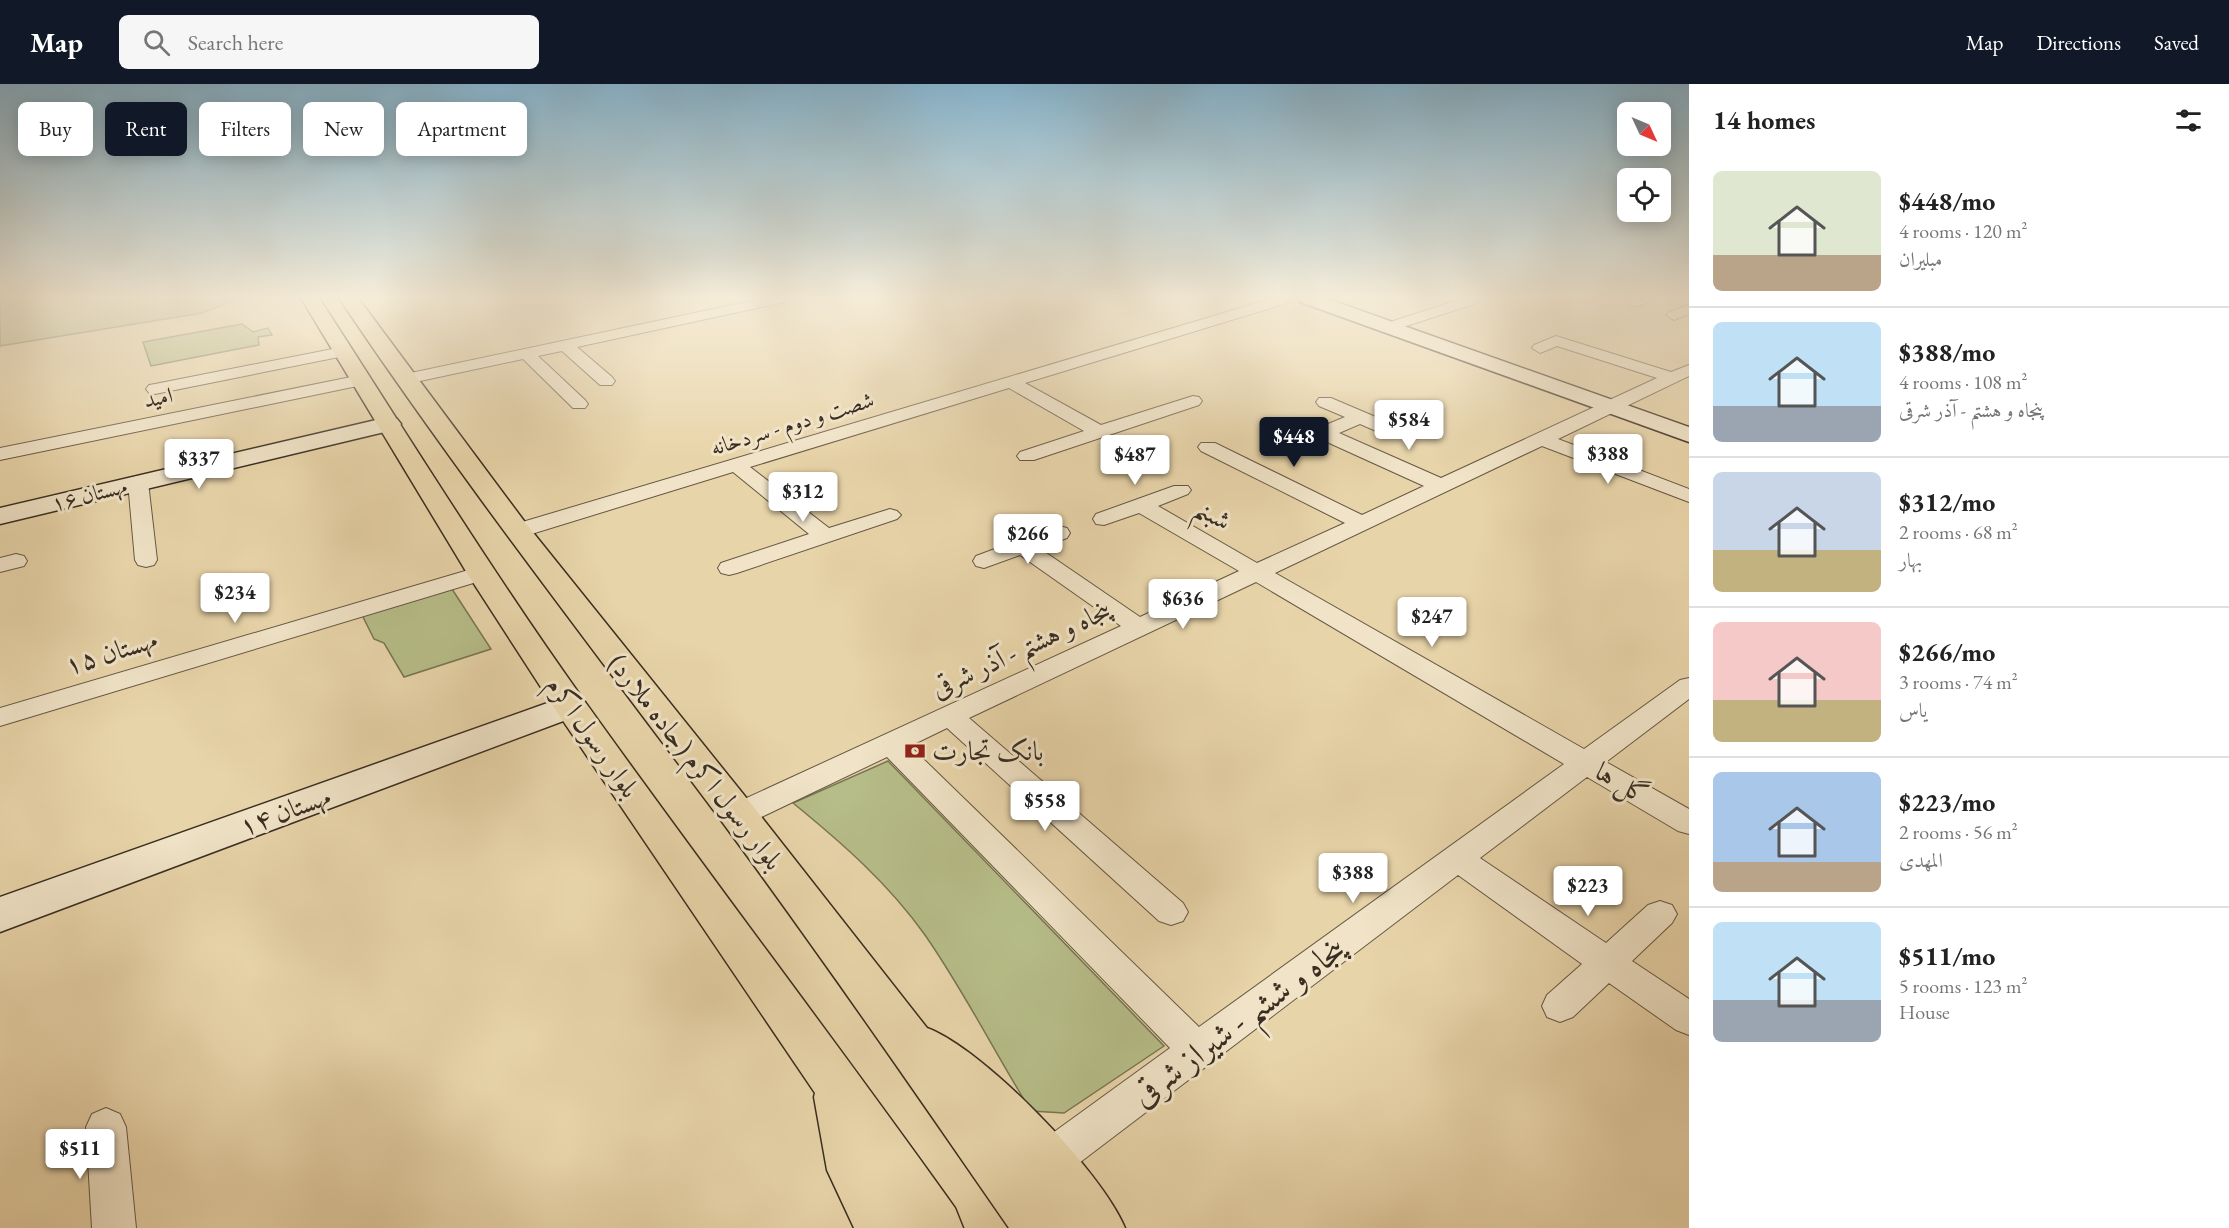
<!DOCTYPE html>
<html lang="en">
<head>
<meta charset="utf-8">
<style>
	:root { --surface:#fff; --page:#f6f6f6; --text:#222; --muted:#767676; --line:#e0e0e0; --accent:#111827 }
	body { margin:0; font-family:"EB Garamond",Amiri,serif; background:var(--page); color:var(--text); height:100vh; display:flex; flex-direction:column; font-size:22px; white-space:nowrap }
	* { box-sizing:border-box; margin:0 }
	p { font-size:20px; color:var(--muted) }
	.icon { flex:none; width:33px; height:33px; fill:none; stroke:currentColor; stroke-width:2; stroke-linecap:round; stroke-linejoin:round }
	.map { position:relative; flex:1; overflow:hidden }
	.sheet { display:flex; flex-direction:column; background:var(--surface); width:540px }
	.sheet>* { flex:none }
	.guide { position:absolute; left:18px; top:18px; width:570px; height:54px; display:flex; gap:12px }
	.needle { width:39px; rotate:134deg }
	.controls { position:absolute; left:1617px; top:18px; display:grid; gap:12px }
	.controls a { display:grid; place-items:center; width:54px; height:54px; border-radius:9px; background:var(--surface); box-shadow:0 3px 15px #0003; font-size:30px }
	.price { position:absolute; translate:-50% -51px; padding:0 14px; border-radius:6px; background:#fff; color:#222; font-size:20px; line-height:39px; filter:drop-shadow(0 2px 3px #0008) }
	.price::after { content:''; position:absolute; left:50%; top:36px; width:18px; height:14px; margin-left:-9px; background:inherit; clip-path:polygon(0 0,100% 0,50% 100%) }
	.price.active { background:var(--accent); color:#fff }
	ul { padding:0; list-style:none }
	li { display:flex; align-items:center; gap:18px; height:150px; padding:0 24px }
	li+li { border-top:2px solid var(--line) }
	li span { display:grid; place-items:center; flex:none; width:168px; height:120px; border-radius:9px; color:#555 }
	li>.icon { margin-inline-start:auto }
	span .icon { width:72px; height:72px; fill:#fffc; stroke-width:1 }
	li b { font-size:26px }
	h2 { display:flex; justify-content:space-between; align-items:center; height:72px; padding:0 24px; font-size:26px }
	.pill { padding:0 21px; border-radius:9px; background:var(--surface); box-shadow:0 3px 15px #0003; font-size:21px; line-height:54px }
	.pill.active { background:var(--accent); color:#fff }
	header { display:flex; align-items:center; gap:36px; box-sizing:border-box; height:84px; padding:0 30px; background:var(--accent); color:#fff }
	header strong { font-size:28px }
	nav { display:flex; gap:33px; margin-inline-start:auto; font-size:21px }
	.search { width:420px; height:54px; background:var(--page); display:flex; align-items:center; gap:15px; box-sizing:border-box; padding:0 21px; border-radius:9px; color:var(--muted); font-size:22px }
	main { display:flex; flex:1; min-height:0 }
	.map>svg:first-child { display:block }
	.green { fill:#b6bd88; stroke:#787554; stroke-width:1.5 }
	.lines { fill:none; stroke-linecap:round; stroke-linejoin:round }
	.street-casing { stroke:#655743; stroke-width:2 }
	.secondary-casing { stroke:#392d21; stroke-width:3 }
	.primary-casing { stroke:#392d21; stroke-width:3 }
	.street { fill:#f0e3c7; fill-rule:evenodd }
	.secondary { fill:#f0e3c7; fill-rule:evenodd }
	.primary { fill:#e8d4a9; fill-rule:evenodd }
	.labels { text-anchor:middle; stroke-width:6; stroke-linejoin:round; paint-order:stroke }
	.far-street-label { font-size:22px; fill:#392d21; stroke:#f0e3c7 }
	.street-label { font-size:27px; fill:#392d21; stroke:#f0e3c7 }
	.poi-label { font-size:27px; fill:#392d21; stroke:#f0e3c7; text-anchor:start }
	.near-street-label { font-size:33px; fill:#392d21; stroke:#f0e3c7 }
</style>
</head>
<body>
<header>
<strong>Map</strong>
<div class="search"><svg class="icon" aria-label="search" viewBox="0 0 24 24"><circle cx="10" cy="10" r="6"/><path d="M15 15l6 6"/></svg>Search here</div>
<nav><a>Map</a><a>Directions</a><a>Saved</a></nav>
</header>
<main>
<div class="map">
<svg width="1689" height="1144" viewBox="0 0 1689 1144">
	<rect width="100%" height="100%" fill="#e8d4a9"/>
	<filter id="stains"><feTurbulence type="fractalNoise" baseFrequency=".00333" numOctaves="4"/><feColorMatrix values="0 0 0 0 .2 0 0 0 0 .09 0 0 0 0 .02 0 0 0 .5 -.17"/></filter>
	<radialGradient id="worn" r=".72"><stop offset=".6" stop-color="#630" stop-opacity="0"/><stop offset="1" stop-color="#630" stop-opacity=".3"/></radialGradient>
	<path class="green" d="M0,214H241L202,229L0,262Z
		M242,240L253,248L268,244L272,251L258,253L259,261L151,282L143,258Z
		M452,505L491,565L404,593L384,559L374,555L362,531Z
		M888,677L1164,962L1064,1029L1031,1027C995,969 964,907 925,851C888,799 842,759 793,719Z"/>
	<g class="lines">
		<g class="street-casing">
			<path id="street" d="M765,214H792L785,218L577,263L612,293L615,297L612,301H600L562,267L538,272L585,316L588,320L585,324H573L523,275L406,300L400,299L398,295L400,291L406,290Z
				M1274,214H1296L1294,217L1025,299L1101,341L1193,312L1199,313L1202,317L1199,321L1034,376H1020L1017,372L1020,368L1084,347L1009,304L750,383L829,444L890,425L897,427L901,431L897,435L737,489L729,491L721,489L718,484L721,479L809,450L733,388L525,452L517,453L509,452L506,447L509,442Z
				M1464,214H1478L1479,216L1477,219L1394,246L1389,248L1381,243L1384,240Z
				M1635,214H1656L1640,222H1630L1628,219Z
				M1689,221V230L1674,236L1666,231L1669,228Z
				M1556,252L1671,288L1689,281V292L1558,355L1689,405V418L1542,362L1275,489L1584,665L1680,596L1689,594V615L1606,678L1689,725V750L1678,747L1587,693L1480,774L1606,859L1648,821L1660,817L1672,821L1677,830L1672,839L1632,877L1689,915V951L1676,946L1609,899L1573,933L1560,938L1547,933L1542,922L1547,911L1582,880L1458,791L1062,1092L1047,1098L1032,1092L1026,1078L1032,1064L1170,964L887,673L749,739L738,742L727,739L723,731L727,723L1121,542L1020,471L984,484L976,482L973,477L976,472L1051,444L1059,442L1067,444L1070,449L1067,454L1039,464L1140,533L1239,487L1139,429L1104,441L1096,440L1093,435L1096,430L1174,402H1188L1191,406L1188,410L1158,422L1257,479L1345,439L1201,367L1198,363L1201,359H1215L1362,431L1424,402L1316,353L1314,349L1316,345L1345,333L1319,322L1316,318L1319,314H1331L1404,345L1406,349L1404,353H1390L1360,340L1339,349L1441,394L1657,294L1557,262L1540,269L1532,264L1534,261ZM1256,498L1564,680L1199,943L910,662L947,644L1159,837L1171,841L1183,837L1188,828L1183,819L969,634Z
				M343,263L351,268L349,271L155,310L149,309L146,305L149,301L155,300Z
				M361,291L367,292L370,296L367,300L0,376V364Z
				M138,392L145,394L148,398L157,476L154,481L146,483L138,481L135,476L128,398L131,394Z
				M16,470L24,472L27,477L24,482L0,488V474Z
				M482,482L490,484L493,489L490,494L0,642V624Z
				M106,1024L120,1030L126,1043L136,1144H92L86,1043L92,1030Z"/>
		</g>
		<g class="secondary-casing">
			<path id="secondary" d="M1298,214H1325L1689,343V358L1300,218Z
				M389,333L397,335L401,340L397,345L0,440V424Z
				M570,611L582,614L587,622L582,630L0,848V813Z"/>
		</g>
		<g class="primary-casing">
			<path id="primary" d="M301,214H319C406,348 490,485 583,615C705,786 833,953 955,1124L963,1144H854L827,1086L814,1013L815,1009L553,622L467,489Z
				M339,214H358L527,441L752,721L927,944C984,965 1102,1088 1125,1144H1009C915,1008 821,872 723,739C593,565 460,394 339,214Z"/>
		</g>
		<use href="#street" class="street"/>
		<use href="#secondary" class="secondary"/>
		<use href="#primary" class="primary"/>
	</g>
	<linearGradient id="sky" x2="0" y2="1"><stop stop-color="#87b6d0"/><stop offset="0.57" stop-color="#f5ecd8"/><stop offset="1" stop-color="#f5ecd8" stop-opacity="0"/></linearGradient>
	<rect width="1689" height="374" fill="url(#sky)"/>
	<defs>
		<g id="bank-bare" transform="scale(1.62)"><path d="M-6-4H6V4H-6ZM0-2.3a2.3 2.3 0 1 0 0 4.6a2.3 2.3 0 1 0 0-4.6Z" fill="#8f2418" stroke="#f0e3c7" stroke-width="2.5" paint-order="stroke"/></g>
	</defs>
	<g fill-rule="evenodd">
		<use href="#bank-bare" x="915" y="667"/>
	</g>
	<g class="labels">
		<g class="far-street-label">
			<text transform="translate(158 313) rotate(-12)" y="8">امید</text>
			<text transform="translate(792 339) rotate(-17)" y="8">شصت و دوم - سردخانه</text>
			<text transform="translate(89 410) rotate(-14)" y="8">مهستان ۱۶</text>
		</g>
		<g class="street-label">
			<text transform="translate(1213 430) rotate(30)" y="9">شبنم</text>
			<text transform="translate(1021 565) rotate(-25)" y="9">پنجاه و هشتم - آذر شرقی</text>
			<text transform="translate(111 568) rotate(-17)" y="9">مهستان ۱۵</text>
			<text transform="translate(593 653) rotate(55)" y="9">بلوار رسول اکرم</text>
			<text transform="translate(696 678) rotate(52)" y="9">بلوار رسول اکرم (جاده ملارد)</text>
			<text transform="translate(1622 699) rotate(30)" y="9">گل ها</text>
			<text transform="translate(285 727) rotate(-20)" y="9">مهستان ۱۴</text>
		</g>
		<g class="poi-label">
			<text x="932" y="676">بانک تجارت</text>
		</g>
		<g class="near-street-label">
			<text transform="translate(1238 937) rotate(-37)" y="12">پنجاه و ششم - شیراز شرقی</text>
		</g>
	</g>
	<rect width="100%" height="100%" filter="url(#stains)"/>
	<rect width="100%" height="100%" fill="url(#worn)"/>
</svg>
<div class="controls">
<a><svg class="needle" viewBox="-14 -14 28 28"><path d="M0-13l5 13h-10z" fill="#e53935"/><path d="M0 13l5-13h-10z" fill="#767676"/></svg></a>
<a><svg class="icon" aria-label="locate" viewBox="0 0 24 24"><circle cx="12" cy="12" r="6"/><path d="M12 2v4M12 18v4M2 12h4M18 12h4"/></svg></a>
</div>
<b class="price" style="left:1409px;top:367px">$584</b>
<b class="price active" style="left:1294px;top:384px">$448</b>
<b class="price" style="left:1608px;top:401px">$388</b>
<b class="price" style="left:1135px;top:402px">$487</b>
<b class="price" style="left:199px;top:406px">$337</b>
<b class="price" style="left:803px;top:439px">$312</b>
<b class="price" style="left:1028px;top:481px">$266</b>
<b class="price" style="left:235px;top:540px">$234</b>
<b class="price" style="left:1183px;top:546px">$636</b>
<b class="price" style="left:1432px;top:564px">$247</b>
<b class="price" style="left:1045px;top:748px">$558</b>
<b class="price" style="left:1353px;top:820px">$388</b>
<b class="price" style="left:1588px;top:833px">$223</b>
<b class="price" style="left:80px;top:1096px">$511</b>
<div class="guide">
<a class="pill">Buy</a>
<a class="pill active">Rent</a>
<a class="pill">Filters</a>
<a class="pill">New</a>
<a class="pill">Apartment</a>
</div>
</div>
<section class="sheet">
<h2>14 homes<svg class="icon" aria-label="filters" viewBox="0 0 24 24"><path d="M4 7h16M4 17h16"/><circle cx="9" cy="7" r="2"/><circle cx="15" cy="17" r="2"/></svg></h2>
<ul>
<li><span style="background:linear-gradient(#dfe7d0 70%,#b9a48a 0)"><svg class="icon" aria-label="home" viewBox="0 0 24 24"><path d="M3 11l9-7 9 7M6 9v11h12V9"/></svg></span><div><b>$448/mo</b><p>4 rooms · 120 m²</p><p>مبلیران</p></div></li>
<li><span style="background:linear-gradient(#bfe0f5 70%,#9aa5b1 0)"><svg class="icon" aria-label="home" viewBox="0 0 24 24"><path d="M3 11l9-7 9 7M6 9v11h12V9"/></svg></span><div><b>$388/mo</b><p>4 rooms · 108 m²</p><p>پنجاه و هشتم - آذر شرقی</p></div></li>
<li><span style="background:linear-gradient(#c9d6e8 65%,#c2b280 0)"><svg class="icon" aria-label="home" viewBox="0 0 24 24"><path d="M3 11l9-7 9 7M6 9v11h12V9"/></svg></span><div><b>$312/mo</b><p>2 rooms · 68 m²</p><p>بهار</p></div></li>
<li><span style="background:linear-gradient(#f6c9c9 65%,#c2b280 0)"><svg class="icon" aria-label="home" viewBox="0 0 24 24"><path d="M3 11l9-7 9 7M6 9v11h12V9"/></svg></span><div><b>$266/mo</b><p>3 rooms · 74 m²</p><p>یاس</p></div></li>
<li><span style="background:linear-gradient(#a9c7e8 75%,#b9a48a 0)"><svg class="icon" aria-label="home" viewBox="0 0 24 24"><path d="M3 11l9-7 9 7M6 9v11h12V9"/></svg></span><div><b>$223/mo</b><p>2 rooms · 56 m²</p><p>المهدی</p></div></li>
<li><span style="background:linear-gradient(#bfe0f5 65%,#9aa5b1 0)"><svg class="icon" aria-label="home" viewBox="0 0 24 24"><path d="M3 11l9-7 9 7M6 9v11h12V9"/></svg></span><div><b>$511/mo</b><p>5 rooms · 123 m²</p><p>House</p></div></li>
</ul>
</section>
</main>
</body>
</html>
